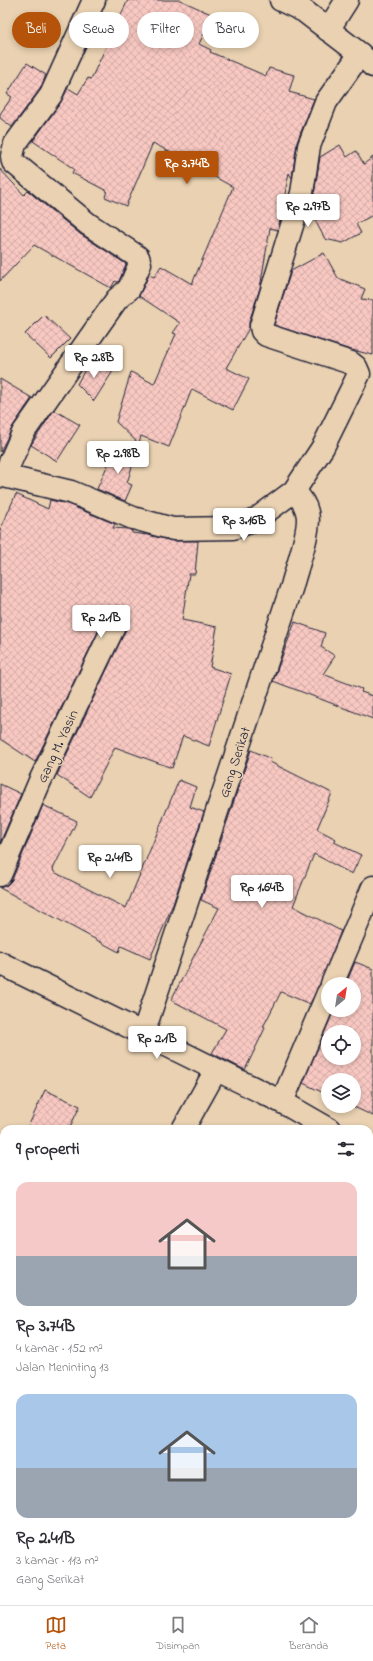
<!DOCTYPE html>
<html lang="id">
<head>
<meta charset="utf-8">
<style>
	:root { --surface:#fff; --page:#f2f2f3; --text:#2b2b33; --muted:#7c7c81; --line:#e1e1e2; --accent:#b45309 }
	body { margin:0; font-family:"Indie Flower",sans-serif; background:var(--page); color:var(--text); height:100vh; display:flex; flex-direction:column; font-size:15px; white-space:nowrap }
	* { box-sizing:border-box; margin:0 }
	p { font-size:13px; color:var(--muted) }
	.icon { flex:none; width:22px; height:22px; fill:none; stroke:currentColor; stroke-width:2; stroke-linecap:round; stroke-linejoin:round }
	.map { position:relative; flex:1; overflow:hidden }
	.drawer { position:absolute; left:0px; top:1125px; width:373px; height:480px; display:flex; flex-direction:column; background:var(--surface); border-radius:12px 12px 0 0; box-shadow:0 2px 6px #0003 }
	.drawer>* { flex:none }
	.guide { position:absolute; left:12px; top:12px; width:349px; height:36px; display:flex; gap:8px }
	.needle { width:26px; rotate:30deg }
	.buttons { position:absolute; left:321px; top:977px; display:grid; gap:8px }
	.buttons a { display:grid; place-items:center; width:40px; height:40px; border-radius:50%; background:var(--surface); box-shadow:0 2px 6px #0003; font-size:20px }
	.price { position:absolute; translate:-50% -34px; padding:0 9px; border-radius:4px; background:#fff; color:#222; font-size:13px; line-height:26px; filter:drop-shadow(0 1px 2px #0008) }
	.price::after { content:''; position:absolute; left:50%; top:24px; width:12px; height:9px; margin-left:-6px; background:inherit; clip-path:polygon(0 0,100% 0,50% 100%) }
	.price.on { background:var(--accent); color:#fff }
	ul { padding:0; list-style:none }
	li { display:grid; align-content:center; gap:8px; height:212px; padding:0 16px }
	li span { display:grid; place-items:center; height:124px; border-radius:12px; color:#555 }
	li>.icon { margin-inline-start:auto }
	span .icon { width:72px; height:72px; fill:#fffc; stroke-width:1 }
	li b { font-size:17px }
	h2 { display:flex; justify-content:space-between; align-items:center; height:48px; padding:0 16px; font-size:17px }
	.pill { padding:0 14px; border-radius:18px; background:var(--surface); box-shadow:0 2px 6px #0003; font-size:14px; line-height:36px }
	.pill.on { background:var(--accent); color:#fff }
	.tab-bar { display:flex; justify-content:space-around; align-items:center; height:56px; border-top:1px solid var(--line); background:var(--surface); font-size:11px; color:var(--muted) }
	.tab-bar a { display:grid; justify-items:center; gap:2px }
	.tab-bar .on { color:var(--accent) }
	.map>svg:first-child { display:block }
	.building { fill:url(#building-cross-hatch); stroke:#22223b; fill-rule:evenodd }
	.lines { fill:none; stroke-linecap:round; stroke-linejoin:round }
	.minor-casing { stroke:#22223b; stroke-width:25 }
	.tertiary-casing { stroke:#22223b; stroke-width:25 }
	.secondary-casing { stroke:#22223b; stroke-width:25 }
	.minor { stroke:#e9d1b1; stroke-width:22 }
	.tertiary { stroke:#e9d1b1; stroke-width:22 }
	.secondary { stroke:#e9d1b1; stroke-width:22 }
	.labels { text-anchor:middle; stroke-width:3; stroke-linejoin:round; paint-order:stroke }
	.street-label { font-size:14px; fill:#22223b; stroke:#e9d1b1 }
</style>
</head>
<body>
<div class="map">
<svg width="373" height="1605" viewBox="0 0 373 1605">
	<defs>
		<pattern id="building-cross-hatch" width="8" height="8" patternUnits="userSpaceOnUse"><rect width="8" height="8" fill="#f8c8c1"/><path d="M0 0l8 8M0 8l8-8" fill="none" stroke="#d4aca7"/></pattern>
	</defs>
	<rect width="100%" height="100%" fill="#e9d1b1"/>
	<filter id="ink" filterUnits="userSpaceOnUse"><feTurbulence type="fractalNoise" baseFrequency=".025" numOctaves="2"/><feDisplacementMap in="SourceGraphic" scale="8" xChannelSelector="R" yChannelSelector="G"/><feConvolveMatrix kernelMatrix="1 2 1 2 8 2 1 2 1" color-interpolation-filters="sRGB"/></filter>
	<g filter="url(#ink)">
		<path class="building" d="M128,0H180L213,15L199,44L211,50L210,52L266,76L269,68L294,75L289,92L314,99L297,142L292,178L289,173L278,230L270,228L260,288L249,322V328L226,368L249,379L233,410L192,389L169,447L141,436L139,444L116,422L131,372L154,384L176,334L173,333L180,323L139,296L149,275L154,277L161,266L192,284L233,187L153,143L126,206L105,197L107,191L72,173L74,169L33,141L61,102L68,88L78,94L88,78L91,79Z
			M27,63L46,75L40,89L12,127L0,118V114L12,97L7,94Z
			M340,145L347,157L356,151L364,164L373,157V215L356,224L361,233L343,243L325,239L310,211L314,195L320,157Z
			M0,169L24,195L28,191L80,234L126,264L119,281L117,282L115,281L111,288L34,245L0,281Z
			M324,253L338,278L365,289L361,299L373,300V355L348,349L274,325L291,271Z
			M44,315L70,339L51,358L25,334Z
			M91,359L113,371L94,401L77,384Z
			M0,379L32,398L13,426L0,452Z
			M54,410L80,425L57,461L31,445Z
			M116,446L135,457L127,483L132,485L125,501L97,489Z
			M16,494L48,509L50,500L67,504L115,524L113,528L128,529L132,531V533L148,535L173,541H198L195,574H189L182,620L217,627L210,667L231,674L209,746L183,736L172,768L115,747L90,797L57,775L129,623L130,617L128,611L124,607L117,606L111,608L107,613L35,762L0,739V530Z
			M295,622L325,633L321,647L335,656L323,674L362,689L361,692L373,696V719L273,681Z
			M251,750L271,759L270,762L332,793L317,829L336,839L334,842L361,855L352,874L314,854L293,906L341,931L320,984L310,1004L281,992L263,1027L265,1028L245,1070L212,1053L226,1029L171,1000L219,908L201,900Z
			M179,780L196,787L190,807L204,812L173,904L150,959L121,946L119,952L0,888L7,885L12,880L43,805L77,821L53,869L54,872L126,908Z
			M0,784L21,794L0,843Z
			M355,962L373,969V1116L352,1106H354V1080H328V1095L303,1083L334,1010H354V984H346ZM328,1032H354V1058H328Z
			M45,1090L80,1106L69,1129H27Z"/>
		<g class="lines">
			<g class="minor-casing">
				<path id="minor" d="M328,30L347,0
					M0,476H4L71,492L133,518L173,529L233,528L255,520L294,491L323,447L359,374L356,367L351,363L266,335L262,331L261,326L302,193L309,146L326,102L360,54
					M4,476L23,433L117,299L129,289L140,264L138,257L88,224L13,162L12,156L15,144L51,95L94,0
					M0,875L40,781L118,618
					M332,984L373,887
					M143,1034L292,586C296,569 312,528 307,512C305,503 300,497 294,491
					M282,1102L328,993
					M183,1129L216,1070
					M0,1442L4,1437
					M369,1598L373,1591
					M72,1605L75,1601"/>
			</g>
			<g class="tertiary-casing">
				<path id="tertiary" d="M281,0L304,11L360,54L373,66"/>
			</g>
			<g class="secondary-casing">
				<path id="secondary" d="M0,963L282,1102L329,1129
					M369,1151L373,1153"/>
			</g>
			<use href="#minor" class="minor"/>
			<use href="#tertiary" class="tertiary"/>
			<use href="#secondary" class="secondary"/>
		</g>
	</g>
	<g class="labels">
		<g class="street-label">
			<text transform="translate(57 746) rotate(-65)" y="5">Gang M. Yasin</text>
			<text transform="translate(234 762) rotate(-72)" y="5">Gang Serikat</text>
		</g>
	</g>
</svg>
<div class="buttons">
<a><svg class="needle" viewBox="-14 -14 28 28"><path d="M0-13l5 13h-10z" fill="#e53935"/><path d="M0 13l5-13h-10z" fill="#7c7c81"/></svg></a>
<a><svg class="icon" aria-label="locate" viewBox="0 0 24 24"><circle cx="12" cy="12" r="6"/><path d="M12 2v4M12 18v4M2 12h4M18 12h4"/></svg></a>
<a><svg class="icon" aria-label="layers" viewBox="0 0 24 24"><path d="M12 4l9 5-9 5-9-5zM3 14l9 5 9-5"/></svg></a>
</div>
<b class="price on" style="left:187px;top:185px">Rp 3.74B</b>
<b class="price" style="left:308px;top:228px">Rp 2.97B</b>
<b class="price" style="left:94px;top:379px">Rp 2.8B</b>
<b class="price" style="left:118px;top:475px">Rp 2.98B</b>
<b class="price" style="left:244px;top:542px">Rp 3.16B</b>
<b class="price" style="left:101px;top:639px">Rp 2.1B</b>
<b class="price" style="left:110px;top:879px">Rp 2.41B</b>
<b class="price" style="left:262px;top:909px">Rp 1.64B</b>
<b class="price" style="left:157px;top:1060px">Rp 2.1B</b>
<div class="guide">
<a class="pill on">Beli</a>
<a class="pill">Sewa</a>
<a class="pill">Filter</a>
<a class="pill">Baru</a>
</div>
<section class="drawer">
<h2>9 properti<svg class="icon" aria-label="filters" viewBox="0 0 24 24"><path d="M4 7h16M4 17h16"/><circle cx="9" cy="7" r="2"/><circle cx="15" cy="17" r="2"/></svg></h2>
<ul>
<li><span style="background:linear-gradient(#f6c9c9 60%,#9aa5b1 0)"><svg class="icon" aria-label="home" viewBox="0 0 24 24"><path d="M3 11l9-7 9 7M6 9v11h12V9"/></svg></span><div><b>Rp 3.74B</b><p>4 kamar · 152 m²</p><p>Jalan Meninting 13</p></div></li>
<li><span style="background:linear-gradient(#a9c7e8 60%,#9aa5b1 0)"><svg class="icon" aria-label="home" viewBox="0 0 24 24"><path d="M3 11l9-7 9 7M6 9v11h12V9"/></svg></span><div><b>Rp 2.41B</b><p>3 kamar · 113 m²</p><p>Gang Serikat</p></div></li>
</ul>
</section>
</div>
<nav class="tab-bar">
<a class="on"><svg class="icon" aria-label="map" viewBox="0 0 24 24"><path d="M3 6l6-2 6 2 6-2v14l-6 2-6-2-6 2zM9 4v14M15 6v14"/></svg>Peta</a>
<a><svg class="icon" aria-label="saved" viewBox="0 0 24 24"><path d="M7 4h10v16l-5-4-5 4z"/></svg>Disimpan</a>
<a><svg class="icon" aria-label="home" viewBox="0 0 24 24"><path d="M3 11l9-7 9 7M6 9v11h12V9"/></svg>Beranda</a>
</nav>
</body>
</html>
